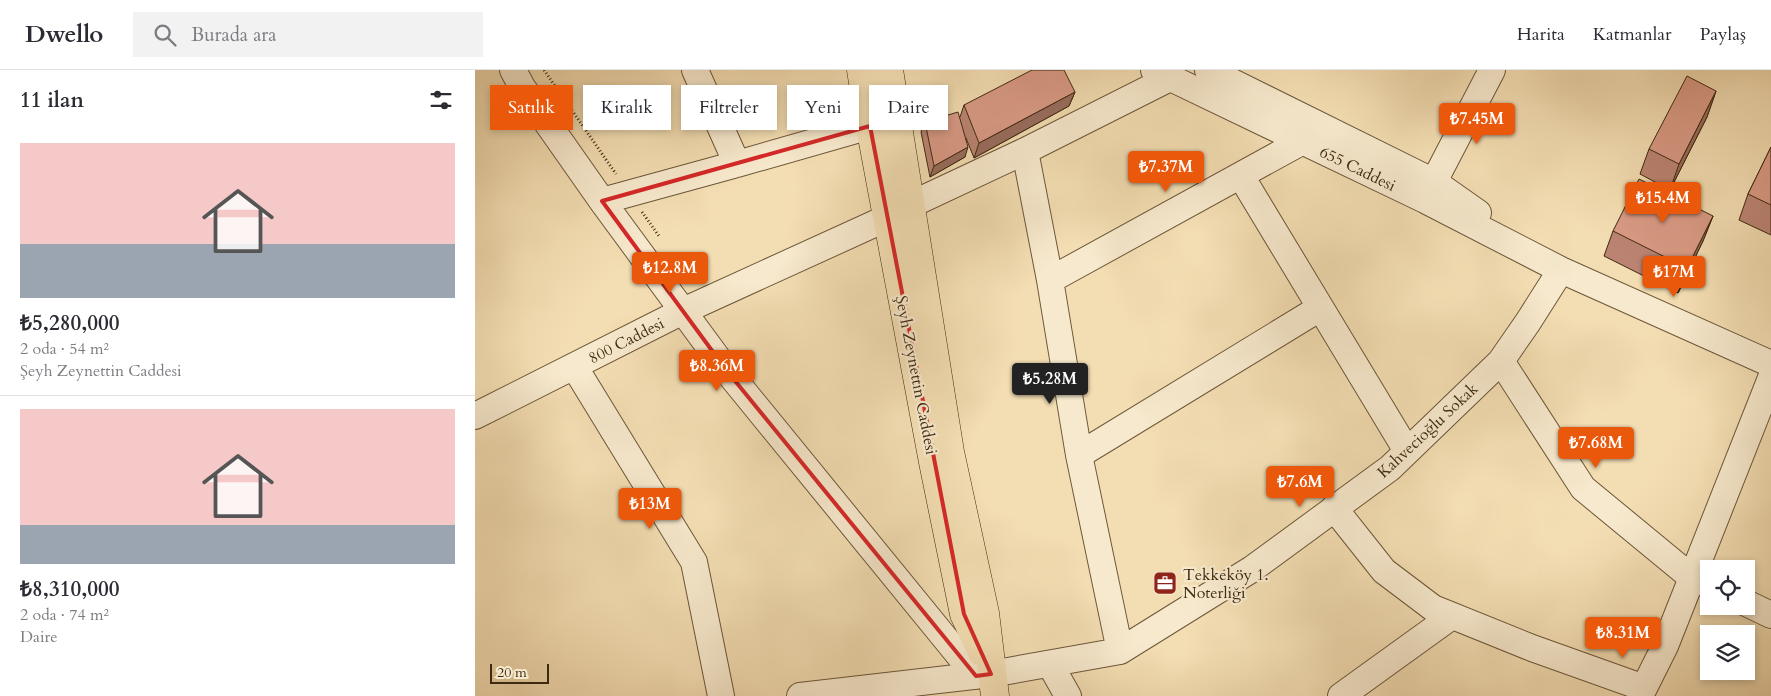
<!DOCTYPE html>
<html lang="tr">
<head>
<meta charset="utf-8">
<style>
	:root { --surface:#fff; --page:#f2f2f3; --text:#2b2b33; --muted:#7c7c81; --line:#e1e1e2; --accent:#ea580c }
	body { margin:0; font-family:Cardo,serif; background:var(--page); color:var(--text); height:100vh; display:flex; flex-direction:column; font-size:19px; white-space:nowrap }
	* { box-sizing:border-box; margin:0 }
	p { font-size:16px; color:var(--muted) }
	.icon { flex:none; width:28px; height:28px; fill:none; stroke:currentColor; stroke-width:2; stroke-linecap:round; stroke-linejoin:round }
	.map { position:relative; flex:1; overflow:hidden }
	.sheet { display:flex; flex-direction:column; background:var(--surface); width:475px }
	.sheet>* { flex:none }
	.hud { position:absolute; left:15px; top:15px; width:475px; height:45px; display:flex; gap:10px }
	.tools { position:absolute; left:1225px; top:490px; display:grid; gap:10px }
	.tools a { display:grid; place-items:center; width:55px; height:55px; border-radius:0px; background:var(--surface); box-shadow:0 2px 8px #0003; font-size:25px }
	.scale { position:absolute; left:15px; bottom:12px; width:59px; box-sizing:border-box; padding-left:5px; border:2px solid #3f2910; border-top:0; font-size:14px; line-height:18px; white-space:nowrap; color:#3f2910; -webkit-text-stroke:4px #f7e9cd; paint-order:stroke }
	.price { position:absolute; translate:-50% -42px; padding:0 11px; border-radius:5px; background:var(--accent); color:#fff; font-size:16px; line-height:32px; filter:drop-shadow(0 1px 2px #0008) }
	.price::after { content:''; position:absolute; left:50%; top:30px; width:15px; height:11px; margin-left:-8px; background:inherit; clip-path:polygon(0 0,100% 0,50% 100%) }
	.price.selected { background:#222; color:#fff }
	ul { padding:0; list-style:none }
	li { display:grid; align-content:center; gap:10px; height:265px; padding:0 20px }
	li+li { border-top:1px solid var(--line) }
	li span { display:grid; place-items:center; height:155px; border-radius:0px; color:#555 }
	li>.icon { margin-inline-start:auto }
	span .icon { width:90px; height:90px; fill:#fffc; stroke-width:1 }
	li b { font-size:21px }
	h2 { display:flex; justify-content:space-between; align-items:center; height:60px; padding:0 20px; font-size:21px }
	.pill { padding:0 18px; border-radius:0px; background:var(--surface); box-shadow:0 2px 8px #0003; font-size:18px; line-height:45px }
	.pill.selected { background:var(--accent); color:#fff }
	header { display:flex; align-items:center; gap:30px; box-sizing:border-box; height:70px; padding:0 25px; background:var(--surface); border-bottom:1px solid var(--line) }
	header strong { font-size:24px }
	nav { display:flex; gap:28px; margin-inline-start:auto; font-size:18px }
	.search { width:350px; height:45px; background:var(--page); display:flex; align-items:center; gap:12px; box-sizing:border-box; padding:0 18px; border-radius:0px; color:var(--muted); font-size:19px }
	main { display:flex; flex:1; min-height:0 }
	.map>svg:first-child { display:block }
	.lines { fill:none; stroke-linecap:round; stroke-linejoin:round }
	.minor-casing { stroke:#6c5638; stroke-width:28 }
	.major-casing { stroke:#3f2910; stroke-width:29 }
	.path { stroke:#3f2910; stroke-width:3; stroke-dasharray:1 2.5; stroke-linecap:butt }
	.minor { stroke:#f7e9cd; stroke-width:26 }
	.major { stroke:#f3ddb2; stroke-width:28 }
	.wall { fill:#bb8472; stroke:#3f2910 }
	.shaded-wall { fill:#986c5d; stroke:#3f2910 }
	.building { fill:#d99a85; stroke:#3f2910 }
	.marked { fill:none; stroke:#d62828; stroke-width:4; stroke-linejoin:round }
	.labels { text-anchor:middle; stroke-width:4.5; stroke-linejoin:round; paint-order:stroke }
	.street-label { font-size:16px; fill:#3f2910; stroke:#f7e9cd }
	.poi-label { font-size:16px; fill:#3f2910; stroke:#f7e9cd; text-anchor:start }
</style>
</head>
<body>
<header>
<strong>Dwello</strong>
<div class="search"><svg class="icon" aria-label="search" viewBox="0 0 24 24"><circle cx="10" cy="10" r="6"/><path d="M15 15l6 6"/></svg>Burada ara</div>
<nav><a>Harita</a><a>Katmanlar</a><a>Paylaş</a></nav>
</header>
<main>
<section class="sheet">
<h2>11 ilan<svg class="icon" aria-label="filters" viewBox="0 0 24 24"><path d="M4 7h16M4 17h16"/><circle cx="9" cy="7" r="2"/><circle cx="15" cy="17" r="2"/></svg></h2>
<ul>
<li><span style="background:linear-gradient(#f6c9c9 65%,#9aa5b1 0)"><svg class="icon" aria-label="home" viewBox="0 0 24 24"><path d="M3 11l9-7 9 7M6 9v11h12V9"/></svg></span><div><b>₺5,280,000</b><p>2 oda · 54 m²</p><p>Şeyh Zeynettin Caddesi</p></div></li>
<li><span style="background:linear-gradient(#f6c9c9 75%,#9aa5b1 0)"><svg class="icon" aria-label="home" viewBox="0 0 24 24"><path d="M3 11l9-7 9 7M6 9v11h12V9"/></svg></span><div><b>₺8,310,000</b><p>2 oda · 74 m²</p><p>Daire</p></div></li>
</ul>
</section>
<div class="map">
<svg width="1296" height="626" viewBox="0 0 1296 626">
	<rect width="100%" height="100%" fill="#f3ddb2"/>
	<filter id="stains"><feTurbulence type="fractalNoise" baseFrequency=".004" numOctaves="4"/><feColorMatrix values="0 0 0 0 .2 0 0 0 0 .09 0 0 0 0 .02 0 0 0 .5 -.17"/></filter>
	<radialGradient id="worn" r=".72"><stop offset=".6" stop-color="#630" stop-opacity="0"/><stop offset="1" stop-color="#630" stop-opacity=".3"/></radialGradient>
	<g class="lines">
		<g class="minor-casing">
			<path id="minor" d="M38,0L47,17L127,131L252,301L501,606
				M220,0L262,94
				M679,0L950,130L1086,200L1296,294
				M733,0L959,112L1003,143
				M550,81L575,210L604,385L645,581
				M766,106L932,381
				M951,127L1017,0
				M127,131L262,94L395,56
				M435,135L550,81L695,8
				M575,210L828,71
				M1026,291L1108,418L1216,507L1234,515
				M99,296L219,492L246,626
				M0,346L208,241L412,148
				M604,385L845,238
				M859,438L909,501L958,538L1057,578L1169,618L1190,576L1296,308
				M1271,533L1296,545
				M575,594L593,626
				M325,626L516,604L645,581L777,499L915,398L1026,291L1053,252L1086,200
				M866,626L977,546"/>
		</g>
		<g class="major-casing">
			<path id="major" d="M386,0L395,56L458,392L489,544L507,582
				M414,0L475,382L510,543L520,626"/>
		</g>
		<path class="path" d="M69,0L141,104
			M167,142L184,166"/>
		<use href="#minor" class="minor"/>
		<use href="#major" class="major"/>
	</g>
	<path class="wall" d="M1241,21L1232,47L1195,120L1165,104L1174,79Z
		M600,22L594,36L499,88L491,68L490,87L455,107L446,62L450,52L485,47L489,35Z
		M1296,77V165L1264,150L1273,124Z
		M1238,146L1228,171L1203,223L1129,186L1138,161Z"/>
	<path class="shaded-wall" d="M1241,21L1232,47L1195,120L1204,94Z
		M600,22L594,36L499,88L504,73Z
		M493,77L490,87L455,107L459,96Z
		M1238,146L1228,171L1203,223L1212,198Z"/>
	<path class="building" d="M557,0H589L600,22L504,73L489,35Z
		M1212,6L1241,21L1204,94L1174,79Z
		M483,42L493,77L459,96L450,52Z
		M1296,77V135L1273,124Z
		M1164,109L1238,146L1212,198L1138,161Z"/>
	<path class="marked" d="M395,56L489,544L516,604L501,606L252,301L127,131Z"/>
	<defs>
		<g id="office-square" transform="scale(1.25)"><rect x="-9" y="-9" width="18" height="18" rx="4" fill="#8f2418" stroke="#f7e9cd"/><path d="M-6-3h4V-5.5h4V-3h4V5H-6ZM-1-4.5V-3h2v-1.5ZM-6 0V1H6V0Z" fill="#fff"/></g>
	</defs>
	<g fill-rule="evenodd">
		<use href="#office-square" x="690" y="513"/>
	</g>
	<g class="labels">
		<g class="street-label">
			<text transform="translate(883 98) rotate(26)" y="6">655 Caddesi</text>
			<text transform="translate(151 270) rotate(-27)" y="6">800 Caddesi</text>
			<text transform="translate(442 305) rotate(79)" y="6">Şeyh Zeynettin Caddesi</text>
			<text transform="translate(952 360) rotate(-43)" y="6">Kahvecioğlu Sokak</text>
		</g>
		<g class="poi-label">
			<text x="708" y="510">Tekkeköy 1.<tspan x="708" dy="18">Noterliği</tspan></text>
		</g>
	</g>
	<rect width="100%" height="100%" filter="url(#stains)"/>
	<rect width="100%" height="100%" fill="url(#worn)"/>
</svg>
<div class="tools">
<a><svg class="icon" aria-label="locate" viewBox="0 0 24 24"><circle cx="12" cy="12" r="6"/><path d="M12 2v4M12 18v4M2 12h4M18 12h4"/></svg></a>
<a><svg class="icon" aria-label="layers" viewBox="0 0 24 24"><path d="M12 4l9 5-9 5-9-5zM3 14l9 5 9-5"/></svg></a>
</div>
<div class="scale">20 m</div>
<b class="price" style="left:1002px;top:75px">₺7.45M</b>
<b class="price" style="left:691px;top:123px">₺7.37M</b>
<b class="price" style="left:1188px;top:154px">₺15.4M</b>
<b class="price" style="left:195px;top:224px">₺12.8M</b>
<b class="price" style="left:1199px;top:228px">₺17M</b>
<b class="price" style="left:242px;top:322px">₺8.36M</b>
<b class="price selected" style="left:575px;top:335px">₺5.28M</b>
<b class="price" style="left:1121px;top:399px">₺7.68M</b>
<b class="price" style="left:825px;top:438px">₺7.6M</b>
<b class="price" style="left:175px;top:460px">₺13M</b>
<b class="price" style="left:1148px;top:589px">₺8.31M</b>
<div class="hud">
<a class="pill selected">Satılık</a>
<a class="pill">Kiralık</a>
<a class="pill">Filtreler</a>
<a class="pill">Yeni</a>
<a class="pill">Daire</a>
</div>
</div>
</main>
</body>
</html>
